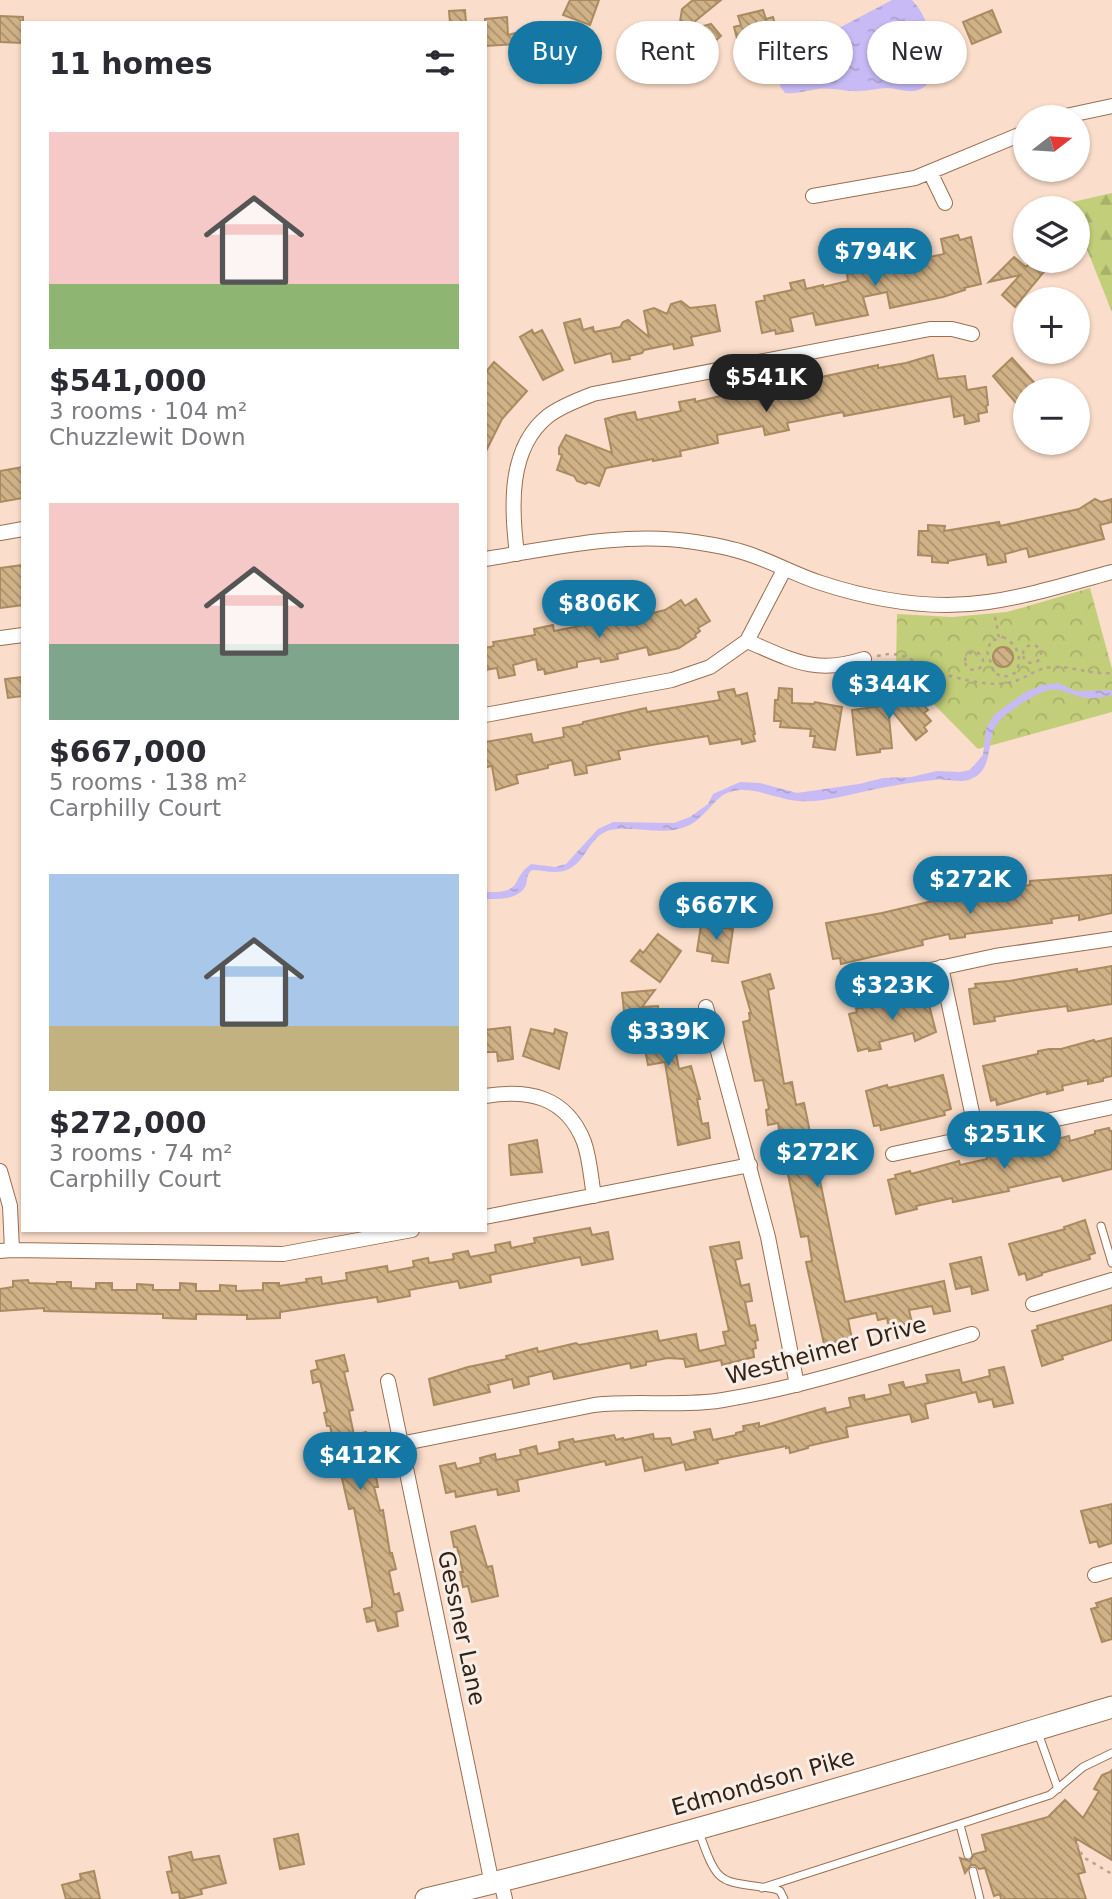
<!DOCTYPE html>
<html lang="en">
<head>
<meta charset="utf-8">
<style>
	:root { --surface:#fff; --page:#f7f7f7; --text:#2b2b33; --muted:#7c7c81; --accent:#1578a4 }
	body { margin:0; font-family:"DejaVu Sans",sans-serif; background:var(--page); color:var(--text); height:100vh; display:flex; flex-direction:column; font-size:26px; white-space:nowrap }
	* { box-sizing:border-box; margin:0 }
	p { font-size:23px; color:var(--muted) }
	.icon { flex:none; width:38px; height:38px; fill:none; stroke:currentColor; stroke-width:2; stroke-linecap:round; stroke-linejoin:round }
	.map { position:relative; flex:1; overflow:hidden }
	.panel { position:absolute; left:21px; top:21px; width:466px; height:1211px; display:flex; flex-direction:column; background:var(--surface); border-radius:0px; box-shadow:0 2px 5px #0004 }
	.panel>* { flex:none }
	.banner { position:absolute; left:508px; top:21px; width:499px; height:63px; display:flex; gap:14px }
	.needle { width:46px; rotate:73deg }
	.tools { position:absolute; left:1013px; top:105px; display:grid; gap:14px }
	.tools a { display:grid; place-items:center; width:77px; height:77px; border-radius:50%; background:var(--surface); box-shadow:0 2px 5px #0004; font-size:35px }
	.price { position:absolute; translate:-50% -60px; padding:0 16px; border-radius:24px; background:var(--accent); color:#fff; font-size:23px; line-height:46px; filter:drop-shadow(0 2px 4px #0008) }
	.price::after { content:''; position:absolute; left:50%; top:42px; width:21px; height:16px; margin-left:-10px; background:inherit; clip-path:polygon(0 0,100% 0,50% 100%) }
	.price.selected { background:#222; color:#fff }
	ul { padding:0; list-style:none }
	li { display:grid; align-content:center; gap:14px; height:371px; padding:0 28px }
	li span { display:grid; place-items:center; height:217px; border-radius:0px; color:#555 }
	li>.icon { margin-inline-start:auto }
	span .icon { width:126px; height:126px; fill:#fffc; stroke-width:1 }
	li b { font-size:30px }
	h2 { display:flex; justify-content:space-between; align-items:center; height:84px; padding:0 28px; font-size:30px }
	.tag { padding:0 24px; border-radius:32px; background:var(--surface); box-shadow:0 2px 5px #0004; font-size:24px; line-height:63px }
	.tag.selected { background:var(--accent); color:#fff }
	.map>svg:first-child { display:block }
	.forest { fill:url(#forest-firs) }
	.park { fill:url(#park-crowns) }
	.water { fill:url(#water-ripples) }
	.building { fill:url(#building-back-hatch); stroke:#a98a61; stroke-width:2 }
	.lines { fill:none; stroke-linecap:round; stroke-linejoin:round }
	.service-casing { stroke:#996f52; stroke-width:9 }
	.minor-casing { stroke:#996f52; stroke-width:16 }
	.secondary-casing { stroke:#996f52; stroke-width:23 }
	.path { stroke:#baa190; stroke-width:2.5; stroke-dasharray:3.5 5; stroke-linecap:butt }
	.service { stroke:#fff; stroke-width:7 }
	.minor { stroke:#fff; stroke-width:14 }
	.secondary { stroke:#fff; stroke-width:21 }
	.labels { text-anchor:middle; stroke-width:6; stroke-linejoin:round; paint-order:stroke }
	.street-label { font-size:23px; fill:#332216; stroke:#f8eee8 }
</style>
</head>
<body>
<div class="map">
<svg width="1112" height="1899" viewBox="0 0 1112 1899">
	<defs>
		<pattern id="forest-firs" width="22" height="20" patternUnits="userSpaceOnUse" patternTransform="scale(1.75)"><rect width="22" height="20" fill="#c3ce7a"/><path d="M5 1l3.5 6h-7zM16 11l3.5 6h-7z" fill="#a8b169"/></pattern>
		<pattern id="park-crowns" width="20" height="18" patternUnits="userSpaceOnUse" patternTransform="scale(1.75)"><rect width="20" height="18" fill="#c3ce7a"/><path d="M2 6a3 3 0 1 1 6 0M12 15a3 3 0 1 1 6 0" fill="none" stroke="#a8b169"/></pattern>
		<pattern id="water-ripples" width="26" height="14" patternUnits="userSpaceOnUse" patternTransform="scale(1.75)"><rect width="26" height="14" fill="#c8bbf5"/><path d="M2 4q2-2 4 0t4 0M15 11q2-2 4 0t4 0" fill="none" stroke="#aca0d1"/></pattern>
		<pattern id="building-back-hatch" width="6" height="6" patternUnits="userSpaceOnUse" patternTransform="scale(1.75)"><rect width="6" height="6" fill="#d1b287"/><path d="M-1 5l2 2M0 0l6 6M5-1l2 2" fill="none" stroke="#aa906d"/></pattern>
	</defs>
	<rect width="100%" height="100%" fill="#faddca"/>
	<path class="forest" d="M1112,193V312L1078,227V208H1071L1068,203Z"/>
	<path class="park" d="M1090,588L1112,669V712L978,749L896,666L897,614L952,617L1007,612Z"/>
	<path class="water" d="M892,0H912C923,11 929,28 933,43C937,59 939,77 924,87C912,96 900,88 887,88C878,88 869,91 860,91C846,92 832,87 817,89C805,91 797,94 785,93L780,86L784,69L799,49Z
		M1058,683L1076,691L1112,690V695C1104,697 1094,699 1086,698C1071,696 1060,686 1045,691C1031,697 1000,714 994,729C987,746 992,771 971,779C960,784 946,778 934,780C915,782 895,785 876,789C851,794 824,803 798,801C776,799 752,785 730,792C714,796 705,820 685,827C661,836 634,825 610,830C588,836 586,865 564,871C553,874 543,870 532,870C526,875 528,878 526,885C519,900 499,899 485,899V892C526,893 509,880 531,864L555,867L566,864L598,829L613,822L674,823L690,817L708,804L713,794L740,782L760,783L797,793L859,784L883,778L911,777L937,771L960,772L970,770L983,755L986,728L995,714L1024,693L1042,685Z"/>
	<path class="building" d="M570,0H599L590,25L563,15Z
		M693,0H721L682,32L711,24L721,36L698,56L680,34L678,35L682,9Z
		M465,10L466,23H450L449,11Z
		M763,10L766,19L773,17L779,39L740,50L734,27L741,25L738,16Z
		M992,10L1001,32L972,44L963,22Z
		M0,16L23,17V43L0,42Z
		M507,17L508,35L551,23L560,49L524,61L518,44L485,46V19Z
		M958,235L960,240L971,237L981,284L964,288L965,290L943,297L890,308L887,292L863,297L868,315L816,325L813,313L790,318L793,331L776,334L775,330L762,333L756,302L765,300L764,296L792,290L790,283L804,280L806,289L823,285V287L848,281L847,274L944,254L941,239Z
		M1014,257L1026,267L1032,261H1039L1047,268L1015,307L1002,295L1020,275L989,282Z
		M681,301L690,308L715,305L720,331L691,337L693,345L674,349L673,344L644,350L642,353L629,356L630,359L613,362L611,353L575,363L564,323L580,319L583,330L593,327L594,332L620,327L623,322L628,320L649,337L644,311L654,308L667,314L671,304Z
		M532,330L534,334L542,330L563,370L543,380L520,337Z
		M933,355L938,379L965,376L967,390L986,387L988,405L986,406L987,412L978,414L979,421L965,424L964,415L954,417L951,396L844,416L843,412L787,423L789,430L765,435L763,426L717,435L718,443L680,451L681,456L653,461V459L606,468L599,486L589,482L585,484L577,481L574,476L557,470L562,455L559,454V448L566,435L612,453L605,419L619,415L635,412L637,420L681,411L679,402L695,399V402L733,393V395L755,390V387L771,385L772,390L784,388L786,396L808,391L805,377L820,374L821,377L878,365V368L906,363Z
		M1012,358L1041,390H1026V415L993,376Z
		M494,362L527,391L502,419L485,453V373Z
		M23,467V498L0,502V471Z
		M1095,499L1101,502L1112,499V522L1100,525L1104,539L1029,557L1027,548L1005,554L1006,562L988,565L986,554L948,561V563L932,562V556L918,555L919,531H928V525L945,526L944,531L999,522L1000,526L1079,509Z
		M23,565V605L0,608V568Z
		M696,599L710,621L698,628L700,631L695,635L696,637L679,648L649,655L647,647L617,654L618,659L601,662L600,658L577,662V667L545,674L544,669L538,670L536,659L513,665L515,675L499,678L497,668L485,670V648L494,646L493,642L535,635L534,629L553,625L554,631L594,623L593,619L616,615H623L624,620L665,610L681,600L685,606Z
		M993 657a10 10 0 1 1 20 0a10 10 0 1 1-20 0Z
		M21,677L23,696L8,698L5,679Z
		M906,684L928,710L924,713L931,721L924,727L927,731L916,740L888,706L892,748L880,749V752L857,755L852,710L880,706Z
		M779,688L792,689V703L814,704L815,702L842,707L835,750L813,747L815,736H810L811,729L780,727L781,721H774L775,700H778Z
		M734,689L736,696L747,693L755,734L753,735L755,741L742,744L741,739L710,744L708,736L657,744L618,751L620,759L586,766L587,773L575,775L572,760L548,765V768L516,775L518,783L496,790L492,766L486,767L485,742L531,734L533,743L564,737L563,728L583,724V722L646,708L647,712L720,700L718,692Z
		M1112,875V913L1079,920V915L1051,919L1052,923L965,934V937L950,939L949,934L922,940L923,945L841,964L840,958L833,959L826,923L882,913L937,900L936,897L1030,885V881Z
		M701,925L733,929L728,963L712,961L713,954L697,951Z
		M658,934L681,951L660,982L631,961L640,950L643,953Z
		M1112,966V1004L1068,1011L1067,1006L1031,1011L994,1017L995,1021L974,1024L969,989L976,988L975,984L1009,981L1077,969V972Z
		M770,974L774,988L768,990L784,1084L792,1082L796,1105L804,1103L845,1302L944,1281L950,1311L934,1314L932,1306L909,1310L912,1323L894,1327L893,1322L888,1323L887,1318L878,1320L876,1313L848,1319L852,1339L824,1344L806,1262L812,1261L808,1236L801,1237L786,1165L781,1166L778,1150L782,1149L778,1123L768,1125L766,1110L769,1109L763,1080L755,1081L743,1022L750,1020L749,1013H751L742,982Z
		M655,990L642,1007L658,1006L660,1030L662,1029L664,1039L667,1038L669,1044L674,1043L679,1069L691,1066L700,1099H697L702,1124L708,1123L710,1138L678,1145L665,1062L648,1065L640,1024L629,1025L626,1029L622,993Z
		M919,995L920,999L927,997L936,1032L915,1041L913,1033L879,1042L881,1049L869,1051V1048L858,1051L849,1014L857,1012L856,1009L870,1006L871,1008Z
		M510,1027L513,1059L498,1061L497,1052H485V1030Z
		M531,1029L554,1034L555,1029L567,1033L559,1069L523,1056Z
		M1112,1038V1076L1103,1078V1081L1088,1084V1080L1062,1086L1063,1090L1047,1094V1091L997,1105L996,1099L991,1101L983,1066L1038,1054V1051L1049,1049H1061L1094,1040L1095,1042Z
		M943,1075L951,1109L944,1111L945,1115L881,1130L880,1125L874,1126L866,1091L887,1085L888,1088Z
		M1109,1128L1110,1131H1112V1169L1063,1181L1061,1176L1043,1180L1008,1188L1009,1191L953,1202L952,1198L916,1206L917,1209L896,1214L888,1180L896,1178L895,1175L910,1171L911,1174L959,1161L960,1165L987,1159V1156L1069,1136L1070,1141L1095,1134V1131Z
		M537,1140L542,1172L511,1175L509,1145Z
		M1085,1220L1095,1253L1089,1255L1090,1259L1042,1273V1275L1027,1280L1025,1273L1019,1275L1009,1244L1065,1229L1064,1227Z
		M590,1228L592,1235L608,1232L613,1259L582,1265L580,1257L490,1275L491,1282L460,1288L458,1281L409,1290L410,1296L378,1302L377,1297L280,1312V1318L247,1319V1315L196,1314V1319L163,1318V1314L44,1311V1308L0,1311V1289L13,1287V1281L28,1280L29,1283L57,1284V1282H71V1288L96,1289V1283H112V1290H137V1284L153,1285V1290H180V1283L196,1284V1291H220V1285L236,1286V1291L263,1290V1283H279V1286L307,1282L306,1279L321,1277L322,1284L347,1280L346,1273L387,1266L388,1272L414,1267L413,1261L428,1258L429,1263L454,1259L453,1254L468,1251L470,1257L496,1252L495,1245L510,1242L511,1248L535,1243L534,1238Z
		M739,1242L742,1258L735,1260L741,1286L749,1284L752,1301L745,1302L750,1326L755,1325L758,1340L755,1341L756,1348L753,1349L754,1357L722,1365L721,1360L686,1367L684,1359L668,1358L646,1362V1365L631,1368L630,1363L554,1379L552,1371L528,1377L529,1384L514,1388L512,1379L488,1385L490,1392L434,1405L429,1379L468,1367L507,1359L506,1356L537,1348L538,1352L576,1343L579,1345L657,1331L659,1341L696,1334L699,1351L726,1345L723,1332L729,1331L710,1247Z
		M981,1257L988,1290L972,1294L971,1286L956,1289L950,1264Z
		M1112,1305V1340L1062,1356L1063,1359L1042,1366L1032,1331L1038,1329L1037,1326Z
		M344,1355L348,1371L344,1372L353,1410L349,1411L354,1435L366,1432L370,1448L362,1450L368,1473L375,1472L378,1487H374L380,1511L383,1510L390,1553H392L396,1569L389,1571L394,1595L399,1593L403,1610L396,1612L398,1626L378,1631L375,1620L367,1622L364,1609L372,1607V1600L354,1508L349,1509L330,1426H327L324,1413L327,1412L320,1381L313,1383L311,1371L318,1369L316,1361Z
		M1004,1367L1013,1403L994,1407L992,1399L979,1402L976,1392L925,1404L928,1418L912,1422L910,1414L846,1427L848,1437L808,1446V1448L790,1453L789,1447L786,1448V1446L717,1460L718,1463L686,1470L684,1462L645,1471L642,1457L606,1465L605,1461L517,1480L519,1491L498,1495L497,1489L456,1497L455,1491L446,1493L440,1466L455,1463L457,1469L481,1463L480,1458L495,1454L496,1460L521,1455L520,1450L536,1446L538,1454L560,1449L559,1442L573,1439L574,1442L614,1435L616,1440L623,1438L624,1440L653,1434L654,1439L670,1438L672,1445L696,1439L694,1432L710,1429L713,1440L736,1435V1433L744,1431L743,1426L759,1423V1427L825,1408L826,1413L851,1407L849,1398L864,1395L865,1400L891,1394L889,1385L903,1382L905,1388L928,1383L926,1375L959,1370L962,1383L990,1376L989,1370Z
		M1112,1504V1543L1099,1547L1097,1541L1090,1543L1081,1511Z
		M475,1526L487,1567L492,1566L498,1596L472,1602L468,1586L463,1587L460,1572H463L457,1547H454L451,1532Z
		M1112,1598V1639L1102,1642L1091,1609L1098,1607L1096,1603Z
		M1112,1770V1860L1075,1838L1085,1872L1078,1874L1086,1899H1001L1000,1894L994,1896L985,1868L979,1869L975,1865H971L965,1873L960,1858L970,1861L974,1854L986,1851L982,1835L1048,1817L1065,1800L1083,1818L1099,1791L1094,1789L1102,1775L1110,1772Z
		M298,1834L304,1864L280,1869L274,1839Z
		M191,1852L193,1860L219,1856L226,1883L201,1889L202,1894L180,1899L179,1892L172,1893L167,1872L172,1871L169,1857Z
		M94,1871L100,1899H66L62,1885L81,1880L80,1874Z"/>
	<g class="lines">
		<g class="service-casing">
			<path id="service" d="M1101,1226L1112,1263
				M1037,1730L1058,1789
				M960,1825L968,1855
				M699,1832C719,1889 719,1880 775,1889L780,1891L784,1899
				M973,1871L980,1899
				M762,1888L1050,1795L1083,1767L1112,1753"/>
		</g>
		<g class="minor-casing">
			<path id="minor" d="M1061,117L1112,106
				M930,172L945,203
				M813,196L915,178L1026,132
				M0,533L23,529
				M517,554C511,507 508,448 548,416C561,406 578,400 593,394L930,329H952L972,334
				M485,559C553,548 626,531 695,542C716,545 737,549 757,557C779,565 799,576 821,583C873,600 933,610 988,602C1030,596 1071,583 1112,572
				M0,638L23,635
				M747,641C792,660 815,675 864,659
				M485,715L672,680L710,667L747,641L784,570
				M941,967L977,1136
				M847,988L995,956L1112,939
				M706,1007L768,1237L797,1385
				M485,1096C528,1089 566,1096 584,1142C590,1159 591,1179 594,1196
				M893,1154L1112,1107
				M0,1171L10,1206L12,1250
				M485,1217L750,1165
				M0,1251L12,1250L283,1254L412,1230
				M1033,1304L1112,1280
				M388,1381L492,1884
				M400,1444L594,1405C637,1400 681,1407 723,1400C808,1386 890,1358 972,1334
				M1095,1575L1112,1570
				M501,1882L505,1899"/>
		</g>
		<g class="secondary-casing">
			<path id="secondary" d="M426,1899C657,1845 885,1775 1112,1707"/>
		</g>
		<path class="path" d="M995,617L999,638
			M1003,637C1017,644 1024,659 1015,673L1004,677L994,673L987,651L991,641Z
			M1023 654a9 9 0 1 1 18 0a9 9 0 1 1-18 0Z
			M965 661a9 9 0 1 1 18 0a9 9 0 1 1-18 0Z
			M877,656C908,648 915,667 943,674C966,680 995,689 1018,680C1031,675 1038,668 1053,667C1073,666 1091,675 1112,673
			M1077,1844L1083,1857L1112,1874"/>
		<use href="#service" class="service"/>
		<use href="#minor" class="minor"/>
		<use href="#secondary" class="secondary"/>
	</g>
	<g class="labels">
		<g class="street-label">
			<text transform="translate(826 1350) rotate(-15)" y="8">Westheimer Drive</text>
			<text transform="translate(462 1628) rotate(78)" y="8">Gessner Lane</text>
			<text transform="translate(763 1782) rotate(-16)" y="8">Edmondson Pike</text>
		</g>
	</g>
</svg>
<div class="tools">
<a><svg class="needle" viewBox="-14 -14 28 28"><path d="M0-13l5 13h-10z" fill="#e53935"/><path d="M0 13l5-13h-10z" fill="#7c7c81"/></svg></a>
<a><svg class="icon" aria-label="layers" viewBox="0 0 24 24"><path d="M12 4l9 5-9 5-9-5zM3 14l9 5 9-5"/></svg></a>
<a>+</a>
<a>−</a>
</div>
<b class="price" style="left:875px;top:288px">$794K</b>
<b class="price selected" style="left:766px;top:414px">$541K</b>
<b class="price" style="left:599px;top:640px">$806K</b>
<b class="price" style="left:889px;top:721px">$344K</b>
<b class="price" style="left:970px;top:916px">$272K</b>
<b class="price" style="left:716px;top:942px">$667K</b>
<b class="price" style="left:892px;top:1022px">$323K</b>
<b class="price" style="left:668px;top:1068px">$339K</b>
<b class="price" style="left:1004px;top:1171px">$251K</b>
<b class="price" style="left:817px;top:1189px">$272K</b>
<b class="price" style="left:360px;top:1492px">$412K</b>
<div class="banner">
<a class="tag selected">Buy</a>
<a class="tag">Rent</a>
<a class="tag">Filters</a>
<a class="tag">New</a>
</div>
<section class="panel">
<h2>11 homes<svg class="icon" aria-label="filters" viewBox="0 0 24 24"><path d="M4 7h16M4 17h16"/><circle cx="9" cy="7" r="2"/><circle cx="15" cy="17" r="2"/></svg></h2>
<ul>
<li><span style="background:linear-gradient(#f6c9c9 70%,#8fb573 0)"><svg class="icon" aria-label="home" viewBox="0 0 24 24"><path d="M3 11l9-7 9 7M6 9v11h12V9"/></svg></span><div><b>$541,000</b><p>3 rooms · 104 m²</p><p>Chuzzlewit Down</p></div></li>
<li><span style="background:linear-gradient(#f6c9c9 65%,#7fa58c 0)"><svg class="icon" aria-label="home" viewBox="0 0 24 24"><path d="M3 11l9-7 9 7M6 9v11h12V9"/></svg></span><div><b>$667,000</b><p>5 rooms · 138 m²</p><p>Carphilly Court</p></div></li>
<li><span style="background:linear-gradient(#a9c7e8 70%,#c2b280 0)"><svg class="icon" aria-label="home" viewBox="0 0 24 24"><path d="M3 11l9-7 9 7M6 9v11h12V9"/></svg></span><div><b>$272,000</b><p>3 rooms · 74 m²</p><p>Carphilly Court</p></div></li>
</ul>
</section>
</div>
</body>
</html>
